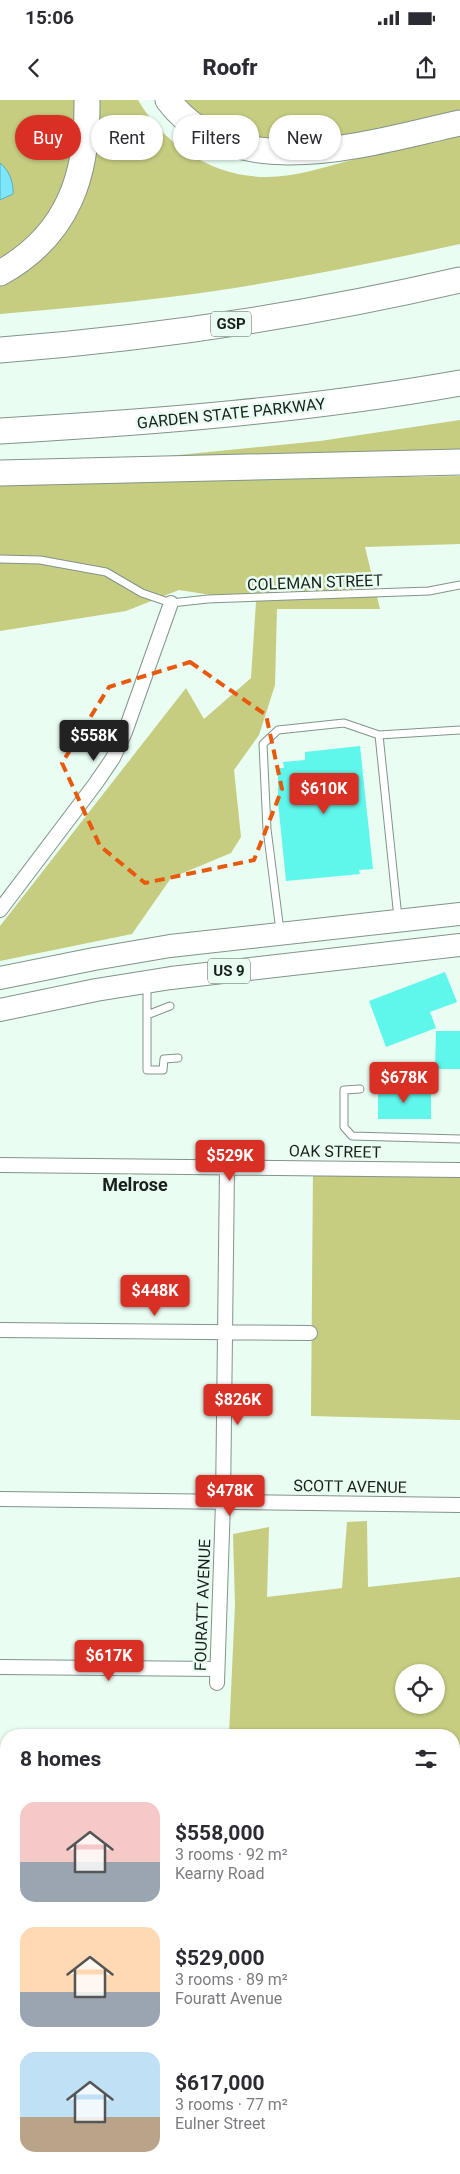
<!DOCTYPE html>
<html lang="en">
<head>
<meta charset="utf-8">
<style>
	:root { --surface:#fff; --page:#f2f2f3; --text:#2b2b33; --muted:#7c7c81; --accent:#d93025 }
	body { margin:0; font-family:Roboto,sans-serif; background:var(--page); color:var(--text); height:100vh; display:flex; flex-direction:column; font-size:19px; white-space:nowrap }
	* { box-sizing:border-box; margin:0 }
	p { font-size:16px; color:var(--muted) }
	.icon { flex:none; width:28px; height:28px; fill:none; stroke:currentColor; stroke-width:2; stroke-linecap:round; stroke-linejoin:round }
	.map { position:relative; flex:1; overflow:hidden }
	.sheet { position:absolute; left:0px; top:1629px; width:460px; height:446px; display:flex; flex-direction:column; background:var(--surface); border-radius:20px 20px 0 0; box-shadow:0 1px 4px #0004 }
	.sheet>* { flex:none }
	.top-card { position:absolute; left:15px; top:15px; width:430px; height:45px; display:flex; gap:10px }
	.fabs { position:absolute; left:395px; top:1564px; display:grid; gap:10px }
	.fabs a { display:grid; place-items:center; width:50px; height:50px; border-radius:50%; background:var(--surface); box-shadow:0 1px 4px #0004; font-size:25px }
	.price { position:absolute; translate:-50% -42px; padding:0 11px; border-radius:5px; background:var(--accent); color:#fff; font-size:16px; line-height:32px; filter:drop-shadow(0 1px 2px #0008) }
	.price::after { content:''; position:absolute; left:50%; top:30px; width:15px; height:11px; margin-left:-8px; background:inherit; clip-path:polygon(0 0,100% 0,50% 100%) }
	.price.active { background:#222; color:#fff }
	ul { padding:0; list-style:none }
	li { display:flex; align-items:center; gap:15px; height:125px; padding:0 20px }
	li span { display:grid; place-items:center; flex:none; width:140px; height:100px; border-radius:15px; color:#555 }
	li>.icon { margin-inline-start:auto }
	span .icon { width:60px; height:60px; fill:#fffc; stroke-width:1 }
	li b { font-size:21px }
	h2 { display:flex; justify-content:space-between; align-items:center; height:60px; padding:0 20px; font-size:21px }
	.chip { padding:0 18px; border-radius:22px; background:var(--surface); box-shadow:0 1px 4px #0004; font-size:18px; line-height:45px }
	.chip.active { background:var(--accent); color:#fff }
	.status { display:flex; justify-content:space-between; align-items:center; height:35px; padding:0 25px; background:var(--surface); direction:ltr }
	.status svg { height:14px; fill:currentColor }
	header { display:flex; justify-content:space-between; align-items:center; height:65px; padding:0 20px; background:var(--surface); font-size:22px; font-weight:800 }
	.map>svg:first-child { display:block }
	.green { fill:#c6cc80; fill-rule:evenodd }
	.water { fill:#7ce6fd; stroke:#5eabba }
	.building { fill:#5ff6eb }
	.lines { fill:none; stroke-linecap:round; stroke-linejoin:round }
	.service-casing { stroke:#82948a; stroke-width:9 }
	.minor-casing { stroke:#82948a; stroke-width:16 }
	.trunk-casing { stroke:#82948a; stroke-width:24 }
	.motorway-casing { stroke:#82948a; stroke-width:27 }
	.service { stroke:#fff; stroke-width:7 }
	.minor { stroke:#fff; stroke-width:14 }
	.trunk { stroke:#fff; stroke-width:22 }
	.motorway { stroke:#fff; stroke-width:25 }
	.marked { fill:none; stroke:#e8590c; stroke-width:4; stroke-dasharray:10 6; stroke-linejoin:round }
	.labels { text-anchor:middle; stroke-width:5; stroke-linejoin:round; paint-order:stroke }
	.shield { fill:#e9fdf2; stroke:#57625c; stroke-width:1 }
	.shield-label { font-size:15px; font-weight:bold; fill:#19201c }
	.street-label { font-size:16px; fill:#19201c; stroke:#e9fdf2 }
	.neighbourhood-label { font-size:18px; font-weight:bold; fill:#19201c; stroke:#e9fdf2 }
</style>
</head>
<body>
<div class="status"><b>15:06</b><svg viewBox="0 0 49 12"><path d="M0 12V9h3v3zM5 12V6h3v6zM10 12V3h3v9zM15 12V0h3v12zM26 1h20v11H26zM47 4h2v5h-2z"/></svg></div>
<header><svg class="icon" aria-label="back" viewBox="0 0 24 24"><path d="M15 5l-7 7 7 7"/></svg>Roofr<svg class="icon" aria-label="share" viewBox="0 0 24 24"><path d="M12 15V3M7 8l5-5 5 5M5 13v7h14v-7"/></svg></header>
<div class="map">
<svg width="460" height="2074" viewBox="0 0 460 2074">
	<rect width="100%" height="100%" fill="#e9fdf2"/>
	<path class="green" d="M0,0H77L76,52L51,117L0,164Z
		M97,0H138C164,45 213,77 266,77C297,77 327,66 356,59C391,51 425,42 460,34V144C364,165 267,185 170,197C113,204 57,209 0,214V183L84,97L95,62Z
		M181,0H460V14L328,40L248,39L208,23Z
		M460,320V353L149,358L320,341Z
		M460,376V444L365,447L380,509H277L275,585L259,635L234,670L241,737L231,753L171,778L132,834L0,861V826L186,588L204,619L251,578L256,502L179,490L126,511L0,531V384Z
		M313,1068L460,1070V1320L311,1316Z
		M367,1421L368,1487L460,1477V1744H454V1635H229L235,1505L233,1434L269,1427L267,1497L342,1488L347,1422ZM404,1572H436V1605H404Z
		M0,1964H6V2069H190L198,2074H0Z"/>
	<path class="water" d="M0,63C9,70 14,83 13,94L0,100Z"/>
	<path class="building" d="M360,646L373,769L359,770L360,774L286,781L278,702V668H284L283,662L305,660V652Z
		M445,872L457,902L430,912L436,928L386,947L369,901Z
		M436,931H460V969H435Z
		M378,990H431V1019H378Z"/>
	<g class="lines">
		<g class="service-casing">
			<path id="service" d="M0,459L40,460L106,472L142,493L171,503L208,499L429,491L460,485
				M398,818L379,635L460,630
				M280,831L267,729L263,644L278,630L344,623L379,635
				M147,884V970H163L164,959L178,958
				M147,915L170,906
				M360,989L344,990V1027L352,1036L460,1039"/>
		</g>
		<g class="minor-casing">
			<path id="minor" d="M0,810L96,683L113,658L125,632L171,503
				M0,1065L460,1070
				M0,1230L310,1233
				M0,1399L460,1405
				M0,1567L217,1569
				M217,1583L223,1402L227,1068
				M0,1739H6
				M454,1744H460"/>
		</g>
		<g class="trunk-casing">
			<path id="trunk" d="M0,878L94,859L170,846L460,814
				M0,910L96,890L171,878L460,845"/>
		</g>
		<g class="motorway-casing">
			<path id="motorway" d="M168,0C234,88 372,42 460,23
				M0,173C69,135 88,74 87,0
				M0,250C155,238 309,215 460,180
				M0,331C154,322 308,310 460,283
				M0,373L460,362"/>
		</g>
		<use href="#service" class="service"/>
		<use href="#minor" class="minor"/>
		<use href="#trunk" class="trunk"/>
		<use href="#motorway" class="motorway"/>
	</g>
	<path class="marked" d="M190,562L266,615L282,689L254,760L145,783L100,746L62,663L109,587Z"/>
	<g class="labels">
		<g class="shield">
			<rect x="211" y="211.5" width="40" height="25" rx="4"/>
			<rect x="208" y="858.5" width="42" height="25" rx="4"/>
		</g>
		<g class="shield-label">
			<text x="231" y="229">GSP</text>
			<text x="229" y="876">US 9</text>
		</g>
		<g class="street-label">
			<text transform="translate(231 313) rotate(-6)" y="6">GARDEN STATE PARKWAY</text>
			<text transform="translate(315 482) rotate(-2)" y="6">COLEMAN STREET</text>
			<text transform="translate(335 1051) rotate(1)" y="6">OAK STREET</text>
			<text transform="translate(350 1386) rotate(1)" y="6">SCOTT AVENUE</text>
			<text transform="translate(202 1505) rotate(-88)" y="6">FOURATT AVENUE</text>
		</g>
		<g class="neighbourhood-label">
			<text x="135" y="1091">Melrose</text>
		</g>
	</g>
</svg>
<div class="fabs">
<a><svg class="icon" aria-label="locate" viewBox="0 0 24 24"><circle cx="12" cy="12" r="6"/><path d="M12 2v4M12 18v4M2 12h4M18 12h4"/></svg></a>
</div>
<b class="price active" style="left:94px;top:662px">$558K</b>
<b class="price" style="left:324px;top:715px">$610K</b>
<b class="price" style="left:404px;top:1004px">$678K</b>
<b class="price" style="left:230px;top:1082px">$529K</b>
<b class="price" style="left:155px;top:1217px">$448K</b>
<b class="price" style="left:238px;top:1326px">$826K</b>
<b class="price" style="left:230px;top:1417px">$478K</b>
<b class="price" style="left:109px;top:1582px">$617K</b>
<div class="top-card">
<a class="chip active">Buy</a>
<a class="chip">Rent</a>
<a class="chip">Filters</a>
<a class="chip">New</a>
</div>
<section class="sheet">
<h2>8 homes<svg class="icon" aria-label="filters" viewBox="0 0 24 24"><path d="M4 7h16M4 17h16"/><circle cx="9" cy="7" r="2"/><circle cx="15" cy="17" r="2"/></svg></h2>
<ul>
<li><span style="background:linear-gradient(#f6c9c9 60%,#9aa5b1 0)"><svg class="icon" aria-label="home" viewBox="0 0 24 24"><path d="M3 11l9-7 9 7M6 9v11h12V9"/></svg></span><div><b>$558,000</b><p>3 rooms · 92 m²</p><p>Kearny Road</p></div></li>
<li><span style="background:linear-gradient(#ffd9b3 65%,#9aa5b1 0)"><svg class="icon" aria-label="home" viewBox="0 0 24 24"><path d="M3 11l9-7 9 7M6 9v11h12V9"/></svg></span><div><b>$529,000</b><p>3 rooms · 89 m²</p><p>Fouratt Avenue</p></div></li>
<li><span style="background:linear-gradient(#bfe0f5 65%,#b9a48a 0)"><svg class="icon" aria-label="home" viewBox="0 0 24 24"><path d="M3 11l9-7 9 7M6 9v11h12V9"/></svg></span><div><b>$617,000</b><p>3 rooms · 77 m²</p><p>Eulner Street</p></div></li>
</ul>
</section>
</div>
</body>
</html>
